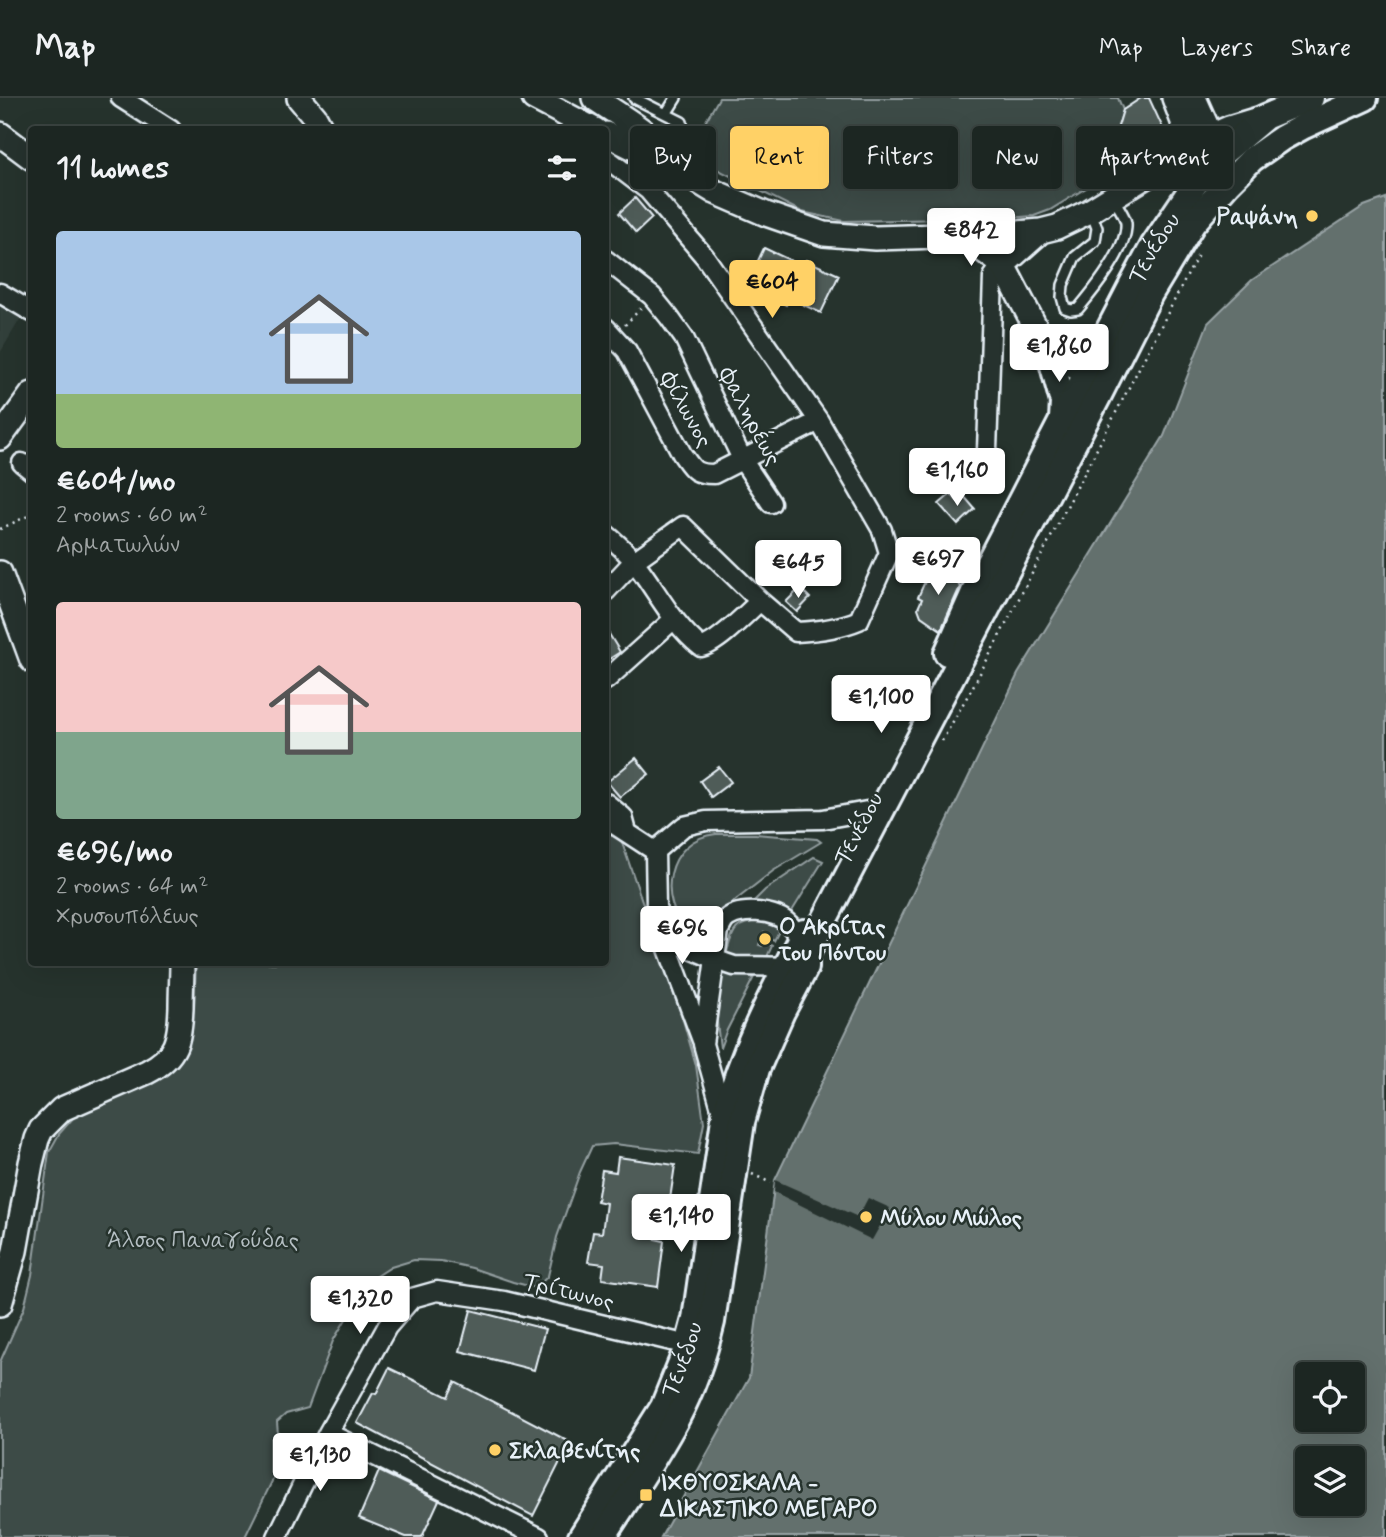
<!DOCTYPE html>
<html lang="en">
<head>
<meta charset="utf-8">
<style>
	:root { --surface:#1c2622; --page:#252e2a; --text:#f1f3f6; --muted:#a0a5a5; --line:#3a4340; --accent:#ffd166 }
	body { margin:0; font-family:Mynerve,sans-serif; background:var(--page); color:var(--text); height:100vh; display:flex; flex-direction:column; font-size:26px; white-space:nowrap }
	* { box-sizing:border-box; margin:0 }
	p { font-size:23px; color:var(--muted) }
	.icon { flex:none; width:38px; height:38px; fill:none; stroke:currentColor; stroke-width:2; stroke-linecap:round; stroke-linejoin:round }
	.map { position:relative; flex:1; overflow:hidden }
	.sheet { position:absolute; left:28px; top:28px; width:581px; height:840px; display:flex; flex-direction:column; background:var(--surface); border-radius:7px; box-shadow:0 7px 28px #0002,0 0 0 2px var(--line) }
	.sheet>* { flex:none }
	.banner { position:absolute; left:630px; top:28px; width:651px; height:63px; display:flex; gap:14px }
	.tools { position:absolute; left:1295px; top:1264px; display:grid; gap:14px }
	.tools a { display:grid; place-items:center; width:70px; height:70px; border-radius:7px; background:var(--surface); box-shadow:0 7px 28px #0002,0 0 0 2px var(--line); font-size:35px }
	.price { position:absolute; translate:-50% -60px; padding:0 16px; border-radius:7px; background:#fff; color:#222; font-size:23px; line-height:46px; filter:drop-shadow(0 2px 4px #0008) }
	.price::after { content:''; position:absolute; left:50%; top:42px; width:21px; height:16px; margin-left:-10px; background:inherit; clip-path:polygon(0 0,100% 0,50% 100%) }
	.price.selected { background:var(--accent); color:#111 }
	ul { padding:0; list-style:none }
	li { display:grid; align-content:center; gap:14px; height:371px; padding:0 28px }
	li span { display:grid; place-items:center; height:217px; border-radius:7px; color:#555 }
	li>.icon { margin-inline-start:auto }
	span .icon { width:126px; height:126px; fill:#fffc; stroke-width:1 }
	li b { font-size:30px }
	h2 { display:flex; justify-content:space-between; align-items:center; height:84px; padding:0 28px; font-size:30px }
	.tag { padding:0 24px; border-radius:7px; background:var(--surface); box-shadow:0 7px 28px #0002,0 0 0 2px var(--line); font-size:24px; line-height:63px }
	.tag.selected { background:var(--accent); color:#111 }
	header { display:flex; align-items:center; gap:42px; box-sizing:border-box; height:98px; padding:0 35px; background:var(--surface); border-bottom:2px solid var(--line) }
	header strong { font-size:33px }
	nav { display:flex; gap:38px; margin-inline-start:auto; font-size:24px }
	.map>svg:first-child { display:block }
	.built { fill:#333f3a }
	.green { fill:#3e4b47; stroke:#939ea0; stroke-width:2 }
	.water { fill:#636f6d; stroke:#98a3a5; stroke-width:2; fill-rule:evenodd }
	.pier { fill:#26332d }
	.building { fill:#505c59; stroke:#e8f1f8; stroke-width:2 }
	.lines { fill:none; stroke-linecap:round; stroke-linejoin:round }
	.service-casing { stroke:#e8f1f8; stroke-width:14 }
	.minor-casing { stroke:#e8f1f8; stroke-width:23 }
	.tertiary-casing { stroke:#e8f1f8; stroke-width:28 }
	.secondary-casing { stroke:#e8f1f8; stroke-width:30 }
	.path { stroke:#e8f1f8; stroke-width:2.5; stroke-dasharray:2 5; stroke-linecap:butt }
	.service { stroke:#26332d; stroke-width:9 }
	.minor { stroke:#26332d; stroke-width:18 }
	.tertiary { stroke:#26332d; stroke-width:23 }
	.secondary { stroke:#26332d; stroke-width:24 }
	.poi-dot { fill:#ffd166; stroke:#26332d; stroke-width:2.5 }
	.labels { text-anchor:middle; stroke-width:5; stroke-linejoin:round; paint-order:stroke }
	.poi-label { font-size:23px; font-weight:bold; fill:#e8f1f8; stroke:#26332d; text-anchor:start }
	.street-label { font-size:23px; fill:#e8f1f8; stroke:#26332d }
	.park-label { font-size:23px; fill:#b5bfc3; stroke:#26332d }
</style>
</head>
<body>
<header>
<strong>Map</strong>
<nav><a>Map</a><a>Layers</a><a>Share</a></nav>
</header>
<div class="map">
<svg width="1386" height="1439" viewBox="0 0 1386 1439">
	<rect width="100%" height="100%" fill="#26332d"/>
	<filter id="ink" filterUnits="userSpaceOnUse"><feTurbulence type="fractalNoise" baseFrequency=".0143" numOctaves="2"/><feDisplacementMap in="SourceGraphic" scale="14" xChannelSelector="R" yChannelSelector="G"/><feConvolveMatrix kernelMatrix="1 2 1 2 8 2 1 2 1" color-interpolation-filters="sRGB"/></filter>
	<g filter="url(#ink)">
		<path class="built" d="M0,205L22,218L0,255Z"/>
		<path class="green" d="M719,0H1118L1123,12L1104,75L1094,73L1089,88L1050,112L1034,118L1008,120L844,123L802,114L687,56Z
			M606,728L619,736L683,922L696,967L704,1025L698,1056L614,1046L592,1048L580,1074L557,1139L548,1178L536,1190L513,1184L472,1170L441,1163L414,1162L391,1169L377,1178L365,1189L333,1243L308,1310L286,1316L277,1324L278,1337L292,1342L245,1439H0V1264L24,1210L32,1177L49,1054L59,1036L74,1019L96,1007L117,1000L167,976L180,960L188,942L194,911L196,865L606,864Z
			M716,736H755L817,741L821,744L773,773L695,834H690C655,804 666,741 716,736Z
			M814,759L823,763L789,818C778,808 768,806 752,805L765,792Z
			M760,823L773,826L780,831L774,843L770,841L769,837L764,834L759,847L762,848L767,845L772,848L766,861L726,857C733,833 733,825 760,823Z
			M718,868L756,875L726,934L720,950L716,916Z"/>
		<path class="water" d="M1386,100V1439H661L749,1280L775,1082L1018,576L1164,338L1208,225L1252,182L1364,108ZM1307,1276H1353V1321H1307ZM1307,1360H1353V1405H1307Z"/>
		<path class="pier" d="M775,1082L858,1119L868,1100L890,1110L872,1142L774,1094Z"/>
		<path class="building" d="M1141,0H1149L1167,39L1104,75L1123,12Z
			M635,100L652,120L636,135L619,115Z
			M764,150L802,168L806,162L839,177L821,215L789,200L786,207L746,188Z
			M951,396L957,403L963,397L975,411L958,427L939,406Z
			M931,470L954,479L960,489L941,532L921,518L918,510L922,501L918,499Z
			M800,490L810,500L797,514L786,504Z
			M606,531L620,554L606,563Z
			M636,660L649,676L620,699L607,684Z
			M719,669L731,684L711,699L700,683Z
			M618,1059L675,1067L668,1115L659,1113L655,1141L664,1143L658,1189L602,1181L604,1166L588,1164L593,1134L602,1135L606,1105L597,1103L602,1072L616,1074Z
			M471,1212L545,1231L534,1272L460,1253Z
			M389,1270L448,1299L455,1284L570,1344L533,1418L357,1325L373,1295L376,1296Z
			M379,1373L439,1402L422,1439H406L359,1420Z"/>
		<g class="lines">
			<g class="service-casing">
				<path id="service" d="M634,0L682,24
					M666,16L676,0
					M1091,114L1097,130L1095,143L1075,159L1063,187L1062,199L1065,210L1071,212L1078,211C1094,192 1128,151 1126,125C1125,117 1117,107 1113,100"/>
			</g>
			<g class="minor-casing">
				<path id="minor" d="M121,0L171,32
					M606,60L648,92L705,159L819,323L882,432L889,455L859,522C840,530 817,533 796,534L760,503L683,428L634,463L606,493
					M606,162L652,198L669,219L684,240L743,363L771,405
					M0,195L32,214
					M606,230L627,253L682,356C693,372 694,376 714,376L819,323
					M987,352L993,179L998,172L1003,167
					M22,365L32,373
					M606,436C615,444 625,452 633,462C656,491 672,526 701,549C716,547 747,515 760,503
					M606,582L674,521
					M606,705L623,719L627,734
					M606,721L655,753
					M655,753L684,728L706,723L823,721L867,713
					M655,753L656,809L664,840L702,942
					M664,840L725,865L734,868L795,869
					M724,1021L703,946L719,832C719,832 724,823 725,822C738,809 776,812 789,826C795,832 800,842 803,850
					M328,1335L539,1439
					M277,1439L328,1335L387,1229L412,1200L437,1193L504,1203L688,1247"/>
			</g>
			<g class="tertiary-casing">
				<path id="tertiary" d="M299,0L315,19L322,32
					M534,0L595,32
					M594,0C623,20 657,38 678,67
					M1174,0L1193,50
					M1194,0L1211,38
					M0,36L32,60
					M606,36L684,75L715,94L766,116L824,136L875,140L1007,136L1041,133L1057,129L1090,113L1211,38L1229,30L1265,19
					M964,138L1003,167L1050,257L1104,283
					M1003,167L1041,133
					M0,340L32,296
					M0,475L32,562
					M0,1206L15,1153L31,1065L37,1041L41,1032L62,1011L147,974C177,959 180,941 181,909C181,894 182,879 182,864"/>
			</g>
			<g class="secondary-casing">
				<g id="secondary">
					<path d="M1050,257L1063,304L1062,321"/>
					<path id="s1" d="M947,555L978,485L1132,187L1153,148L1207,68L1265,19L1311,0"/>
					<path id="s2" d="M581,1439L663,1309L688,1247L695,1221L724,1021C741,954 772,895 804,834"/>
					<path d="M603,1439C628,1400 655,1361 677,1320C693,1290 704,1257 712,1224L742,1024L757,971L782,914L806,869V857L1098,299L1150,196L1193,125L1227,86L1252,61L1282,40L1304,28L1365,0"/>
				</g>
			</g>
			<path class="path" d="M625,227L642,209
				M0,431L32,416
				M902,459L959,478
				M942,643L976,583L1198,157
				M752,1076L771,1085"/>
			<use href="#service" class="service"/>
			<use href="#minor" class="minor"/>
			<use href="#tertiary" class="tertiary"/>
			<use href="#secondary" class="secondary"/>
		</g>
	</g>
	<g class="poi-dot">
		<circle cx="1312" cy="118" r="7"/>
		<circle cx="765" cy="841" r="7"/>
		<circle cx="866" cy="1119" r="7"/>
		<circle cx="495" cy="1352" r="7"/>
		<rect x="639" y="1390" width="14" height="14" rx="3.5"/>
	</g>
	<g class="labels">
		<g class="poi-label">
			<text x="1298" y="126" text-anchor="end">Ραψάνη</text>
			<text x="779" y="836">Ο Ακρίτας<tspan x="779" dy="26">του Πόντου</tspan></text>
			<text x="880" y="1127">Μύλου Μώλος</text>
			<text x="509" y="1360">Σκλαβενίτης</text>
			<text x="660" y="1392">ΙΧΘΥΟΣΚΑΛΑ -<tspan x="660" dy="26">ΔΙΚΑΣΤΙΚΟ ΜΕΓΑΡΟ</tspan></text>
		</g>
		<g class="street-label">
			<text dy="8" stroke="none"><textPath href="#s1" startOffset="455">Τενέδου</textPath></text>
			<text transform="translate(687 311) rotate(61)" y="8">Φίλωνος</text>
			<text transform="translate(751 318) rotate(62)" y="8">Φαληρέως</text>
			<text transform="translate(858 730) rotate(-62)" y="8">Τενέδου</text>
			<text transform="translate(569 1193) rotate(14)" y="8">Τρίτωνος</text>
			<text dy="8" stroke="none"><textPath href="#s2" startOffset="205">Τενέδου</textPath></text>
		</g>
		<g class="park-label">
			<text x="203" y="1149">Άλσος Παναγούδας</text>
		</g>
	</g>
</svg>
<div class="tools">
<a><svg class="icon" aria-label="locate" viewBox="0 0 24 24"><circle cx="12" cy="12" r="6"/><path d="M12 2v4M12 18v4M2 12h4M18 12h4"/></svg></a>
<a><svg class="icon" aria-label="layers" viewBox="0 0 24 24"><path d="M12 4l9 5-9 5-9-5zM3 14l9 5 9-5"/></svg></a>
</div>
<b class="price" style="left:971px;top:170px">€842</b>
<b class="price selected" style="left:772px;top:222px">€604</b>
<b class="price" style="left:1059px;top:286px">€1,860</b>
<b class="price" style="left:957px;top:410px">€1,160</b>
<b class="price" style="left:938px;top:499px">€697</b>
<b class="price" style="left:798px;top:502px">€645</b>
<b class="price" style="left:881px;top:637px">€1,100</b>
<b class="price" style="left:682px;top:868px">€696</b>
<b class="price" style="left:681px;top:1156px">€1,140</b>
<b class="price" style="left:360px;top:1238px">€1,320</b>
<b class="price" style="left:320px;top:1395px">€1,130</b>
<div class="banner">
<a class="tag">Buy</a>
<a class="tag selected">Rent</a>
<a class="tag">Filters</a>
<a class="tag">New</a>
<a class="tag">Apartment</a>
</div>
<section class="sheet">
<h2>11 homes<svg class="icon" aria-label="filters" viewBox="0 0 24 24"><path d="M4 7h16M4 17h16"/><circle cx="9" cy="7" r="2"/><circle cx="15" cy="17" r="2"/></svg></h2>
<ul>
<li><span style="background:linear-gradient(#a9c7e8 75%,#8fb573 0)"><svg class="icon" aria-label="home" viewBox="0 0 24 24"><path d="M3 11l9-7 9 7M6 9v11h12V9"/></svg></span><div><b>€604/mo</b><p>2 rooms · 60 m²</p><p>Αρματωλών</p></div></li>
<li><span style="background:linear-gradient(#f6c9c9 60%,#7fa58c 0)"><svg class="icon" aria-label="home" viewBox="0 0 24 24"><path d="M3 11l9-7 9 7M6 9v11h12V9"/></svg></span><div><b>€696/mo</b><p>2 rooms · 64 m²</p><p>Χρυσουπόλεως</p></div></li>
</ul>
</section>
</div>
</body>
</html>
